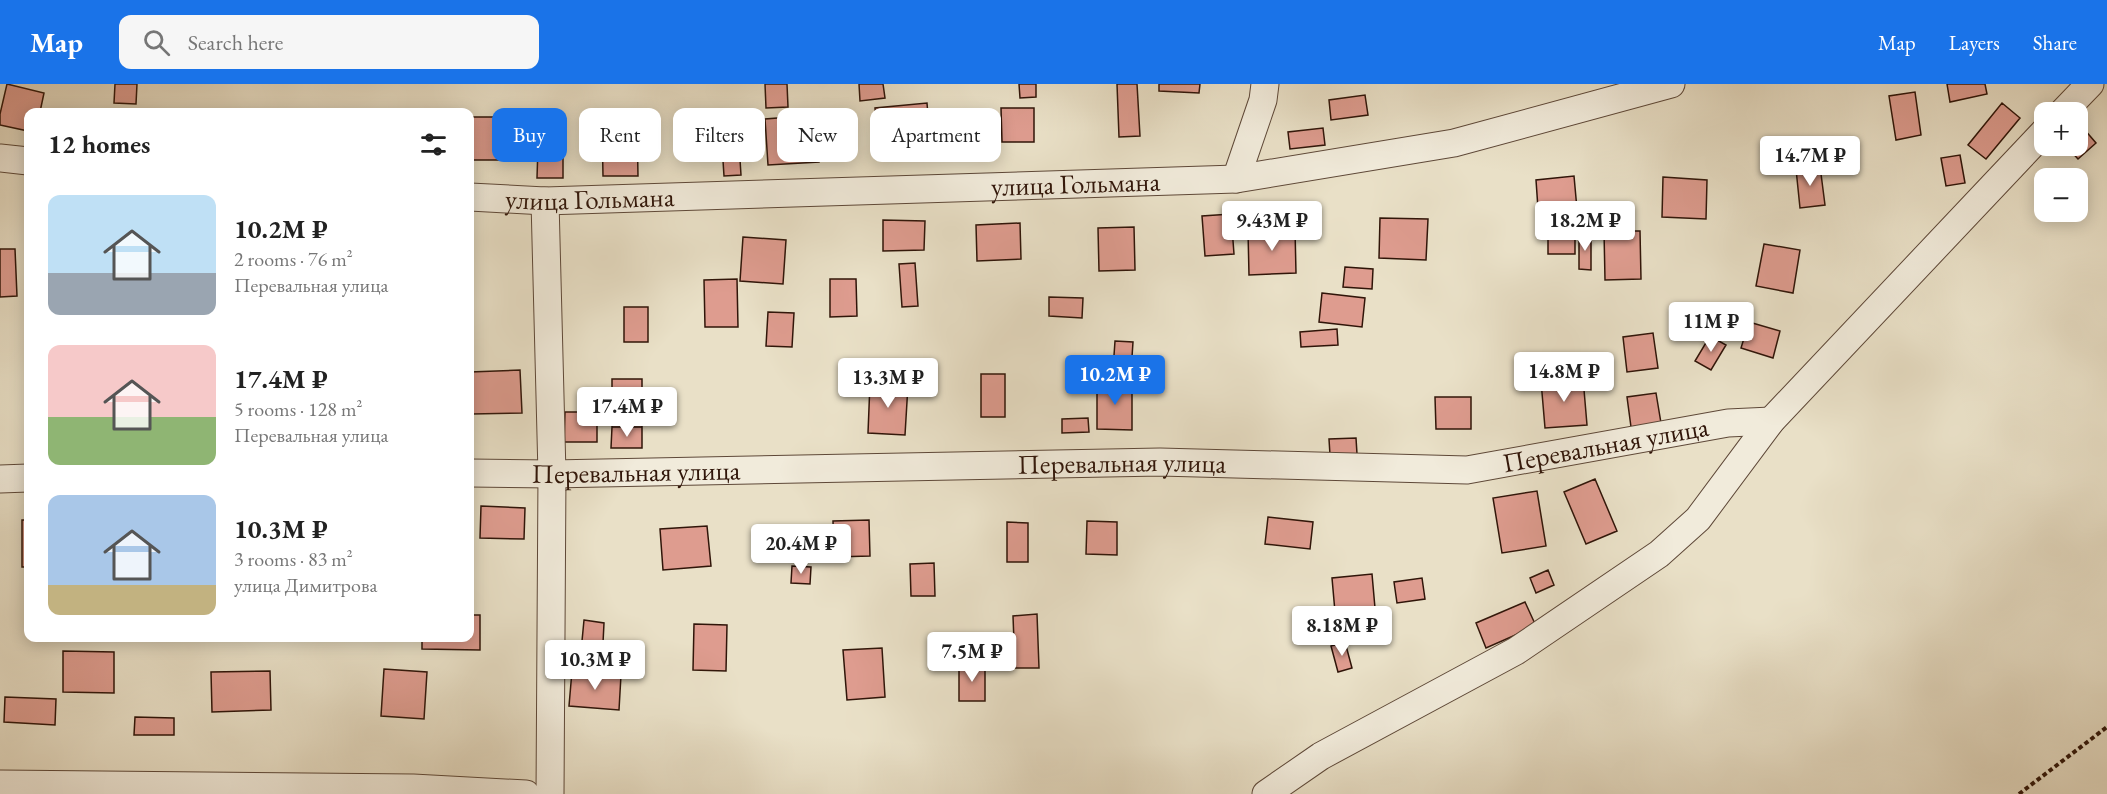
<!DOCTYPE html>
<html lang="en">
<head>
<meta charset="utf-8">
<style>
	:root { --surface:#fff; --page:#f6f6f6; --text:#222; --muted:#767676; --accent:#1a73e8 }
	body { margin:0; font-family:"EB Garamond",serif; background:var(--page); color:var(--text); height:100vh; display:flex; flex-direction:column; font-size:22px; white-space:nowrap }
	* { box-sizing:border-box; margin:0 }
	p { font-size:20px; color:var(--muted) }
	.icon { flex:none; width:33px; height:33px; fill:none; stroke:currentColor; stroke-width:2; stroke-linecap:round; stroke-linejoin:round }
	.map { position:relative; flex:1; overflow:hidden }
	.sheet { position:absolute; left:24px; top:24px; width:450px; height:534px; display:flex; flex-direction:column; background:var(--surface); border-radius:12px; box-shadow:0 3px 15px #0003 }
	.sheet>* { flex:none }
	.hud { position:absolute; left:492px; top:24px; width:570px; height:54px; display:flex; gap:12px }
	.tools { position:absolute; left:2034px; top:18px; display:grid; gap:12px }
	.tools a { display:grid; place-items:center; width:54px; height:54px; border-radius:12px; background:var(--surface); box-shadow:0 3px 15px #0003; font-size:30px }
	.price { position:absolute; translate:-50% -51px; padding:0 14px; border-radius:6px; background:#fff; color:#222; font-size:20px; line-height:39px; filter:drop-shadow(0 2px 3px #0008) }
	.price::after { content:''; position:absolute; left:50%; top:36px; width:18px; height:14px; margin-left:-9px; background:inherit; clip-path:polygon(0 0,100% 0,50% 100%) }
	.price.on { background:var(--accent); color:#fff }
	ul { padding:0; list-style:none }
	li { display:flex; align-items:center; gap:18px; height:150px; padding:0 24px }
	li span { display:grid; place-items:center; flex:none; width:168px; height:120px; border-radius:12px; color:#555 }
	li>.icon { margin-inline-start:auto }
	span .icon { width:72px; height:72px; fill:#fffc; stroke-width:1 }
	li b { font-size:26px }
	h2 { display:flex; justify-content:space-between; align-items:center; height:72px; padding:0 24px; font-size:26px }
	.chip { padding:0 21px; border-radius:12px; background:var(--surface); box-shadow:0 3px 15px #0003; font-size:21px; line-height:54px }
	.chip.on { background:var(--accent); color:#fff }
	header { display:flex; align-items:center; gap:36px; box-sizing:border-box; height:84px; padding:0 30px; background:var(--accent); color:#fff }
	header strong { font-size:28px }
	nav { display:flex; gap:33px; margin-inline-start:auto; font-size:21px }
	.search { width:420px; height:54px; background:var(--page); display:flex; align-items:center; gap:15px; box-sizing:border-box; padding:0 21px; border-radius:12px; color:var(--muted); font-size:22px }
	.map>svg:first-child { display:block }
	.building { fill:#de9c8f; stroke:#301509; stroke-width:1.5 }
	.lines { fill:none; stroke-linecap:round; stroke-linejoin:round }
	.street-casing { stroke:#5e4838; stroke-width:29 }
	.path { stroke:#301509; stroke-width:4; stroke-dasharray:4.5 3; stroke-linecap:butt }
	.street { stroke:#f1ebdb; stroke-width:27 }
	.labels { text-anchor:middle; stroke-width:4.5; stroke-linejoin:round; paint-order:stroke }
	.street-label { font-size:27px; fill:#301509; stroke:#f1ebdb }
</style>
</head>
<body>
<header>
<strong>Map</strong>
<div class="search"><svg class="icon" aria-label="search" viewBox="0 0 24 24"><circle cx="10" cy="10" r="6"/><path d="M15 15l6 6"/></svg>Search here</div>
<nav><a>Map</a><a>Layers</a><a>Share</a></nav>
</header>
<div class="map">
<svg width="2107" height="710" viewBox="0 0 2107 710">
	<rect width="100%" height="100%" fill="#e9e0c7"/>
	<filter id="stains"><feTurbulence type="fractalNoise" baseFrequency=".00333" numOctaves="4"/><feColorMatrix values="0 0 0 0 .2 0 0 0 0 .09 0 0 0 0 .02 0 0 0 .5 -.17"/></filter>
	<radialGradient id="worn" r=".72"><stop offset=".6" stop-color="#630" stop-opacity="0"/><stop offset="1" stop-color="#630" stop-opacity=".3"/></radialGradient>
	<path class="building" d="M7,0L44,9L40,28H28V47L0,41V30Z
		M115,0H137L136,20L114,19Z
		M765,0H787L788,23L766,24Z
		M859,0H883L885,14L860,17Z
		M1019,0H1036V13L1020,14Z
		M1117,0H1137L1140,52L1119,53Z
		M1159,0H1200L1199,9L1159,7Z
		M1947,0H1985L1987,10L1950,18Z
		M1915,8L1921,51L1896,56L1889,12Z
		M1365,11L1368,31L1331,36L1329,16Z
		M927,19L931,68L879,72L875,24Z
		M2002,19L2020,34L1986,75L1968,61Z
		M1001,24H1034V58H1002Z
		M816,31L819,78L768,81L765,35Z
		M470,33H516V76H470Z
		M602,38H637L638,92H603Z
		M957,42V64L938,65L937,43Z
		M1323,44L1325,61L1290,65L1288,48Z
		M738,45L741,91L724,92L721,46Z
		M2084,45L2096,59L2078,75L2066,62H2078V51Z
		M538,63L563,64V94H537Z
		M1960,71L1965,99L1946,102L1941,74Z
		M1820,82L1825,121L1800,124L1796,85Z
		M1574,92L1578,136L1539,139L1536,96Z
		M1663,93L1707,96L1706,135L1662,133Z
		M1231,130L1234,170L1205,172L1202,132Z
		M1380,134L1428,135L1426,176L1379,174Z
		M883,136L925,137L924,166L883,167Z
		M1020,139L1021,175L977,177L976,141Z
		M1548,142H1575V170H1548Z
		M1134,143L1135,186L1099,187L1098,144Z
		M1295,145L1296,189L1249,191L1248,147Z
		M1604,147H1640L1641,195L1605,196Z
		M1579,151H1591V186L1579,185Z
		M743,153L786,156L783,200L740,197Z
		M1764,160L1800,166L1793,209L1756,202Z
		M0,165H15L17,212L0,213Z
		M915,179L918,222L902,223L899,180Z
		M1345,183L1373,185L1372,205L1343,203Z
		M737,195L738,243H705L704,196Z
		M830,195H856L857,232L830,233Z
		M1322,209L1365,214L1362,243L1319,238Z
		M1049,213L1083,214L1082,234L1049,232Z
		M624,223H648V258H624Z
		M768,228L794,229L792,263L766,262Z
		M1749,238L1780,247L1773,274L1741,264Z
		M1337,245L1338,261L1301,263L1300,248Z
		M1653,249L1658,284L1627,288L1623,253Z
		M1710,252L1726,261L1711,286L1695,277Z
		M1115,257L1133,258L1131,288L1113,286Z
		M520,286L522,329L472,330L470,288Z
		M981,290H1005V333H981Z
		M1583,294L1587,341L1545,344L1541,297Z
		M612,295H642V343H612Z
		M870,299L908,301L905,351L868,349Z
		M1097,299H1132V346L1097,345Z
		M1656,309L1661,339L1631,343L1627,313Z
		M1435,313H1471V345H1436Z
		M565,328H597V358H564Z
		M1088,334L1089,348L1062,349V335Z
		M612,343H642V364H611Z
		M1356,354L1357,370L1330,371L1329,355Z
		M1595,395L1617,447L1586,460L1564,408Z
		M1537,407L1546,462L1502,469L1493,414Z
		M481,422L525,424L524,455L480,454Z
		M1268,433L1313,438L1310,465L1265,460Z
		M22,436H28V483H22Z
		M869,436L870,472L834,473L833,437Z
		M1087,437L1117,438V471L1086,470Z
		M1007,438L1028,439V478H1007Z
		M707,442L711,482L663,486L660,445Z
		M934,479L935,512H911L910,480Z
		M792,482L811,483L810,500L791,499Z
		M1548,486L1554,501L1536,509L1530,494Z
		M1372,490L1375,524L1335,528L1332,494Z
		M1422,494L1425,515L1397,519L1394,498Z
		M1525,518L1536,542L1486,564L1476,539Z
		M1037,530L1039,584H1015L1013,532Z
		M470,531H480V566L422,565V554H470Z
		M584,536L604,539L603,559L582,557Z
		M694,540L727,541L726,587L693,586Z
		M1345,558L1352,584L1338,588L1331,562Z
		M882,564L885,613L847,616L843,566Z
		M63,567L114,568V609L63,608Z
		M959,581H985V617H959Z
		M384,585L427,588L424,635L381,632Z
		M270,587L271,626L212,628L211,588Z
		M572,587L621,591L619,626L569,622Z
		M5,613L56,615L55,641L4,638Z
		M135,633L174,634V651H134Z"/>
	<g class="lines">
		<g class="street-casing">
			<g id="street">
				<path d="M2063,28L2090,0"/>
				<path d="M0,74L28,77"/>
				<path d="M1236,95L1263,16L1265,0"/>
				<path id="s1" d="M470,113L545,117L1236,95L1454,59L1671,0"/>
				<path d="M545,117L552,390L550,710"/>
				<path id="s2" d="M470,389L552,390L1160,378L1467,386L1728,339L1771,337"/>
				<path d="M0,395L28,394"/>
				<path d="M0,700L413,704L526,710"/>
				<path d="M1266,710L1321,672L1516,567L1659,470L1698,435L1771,337L2044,48"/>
			</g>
		</g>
		<path class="path" d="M2019,710L2107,643"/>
		<use href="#street" class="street"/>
	</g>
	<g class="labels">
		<g class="street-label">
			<text dy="9" stroke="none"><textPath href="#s1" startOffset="606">улица Гольмана</textPath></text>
			<text dy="9" stroke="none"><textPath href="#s1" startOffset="120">улица Гольмана</textPath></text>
			<text dy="9" stroke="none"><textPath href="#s2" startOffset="1138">Перевальная улица</textPath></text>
			<text dy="9" stroke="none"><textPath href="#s2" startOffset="652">Перевальная улица</textPath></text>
			<text dy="9" stroke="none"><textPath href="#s2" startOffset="166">Перевальная улица</textPath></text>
		</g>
	</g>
	<rect width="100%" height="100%" filter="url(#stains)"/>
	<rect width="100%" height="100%" fill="url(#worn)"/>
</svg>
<div class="tools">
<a>+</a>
<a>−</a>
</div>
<b class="price" style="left:1810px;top:103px">14.7M ₽</b>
<b class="price" style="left:1272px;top:168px">9.43M ₽</b>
<b class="price" style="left:1585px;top:168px">18.2M ₽</b>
<b class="price" style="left:1711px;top:269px">11M ₽</b>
<b class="price" style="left:1564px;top:319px">14.8M ₽</b>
<b class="price on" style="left:1115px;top:322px">10.2M ₽</b>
<b class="price" style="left:888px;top:325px">13.3M ₽</b>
<b class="price" style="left:627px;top:354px">17.4M ₽</b>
<b class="price" style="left:801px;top:491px">20.4M ₽</b>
<b class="price" style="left:1342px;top:573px">8.18M ₽</b>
<b class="price" style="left:972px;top:599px">7.5M ₽</b>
<b class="price" style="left:595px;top:607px">10.3M ₽</b>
<div class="hud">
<a class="chip on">Buy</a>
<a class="chip">Rent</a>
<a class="chip">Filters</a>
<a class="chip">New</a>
<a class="chip">Apartment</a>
</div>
<section class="sheet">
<h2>12 homes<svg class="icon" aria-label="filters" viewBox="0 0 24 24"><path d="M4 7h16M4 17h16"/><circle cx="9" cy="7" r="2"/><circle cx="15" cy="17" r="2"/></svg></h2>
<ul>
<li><span style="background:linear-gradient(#bfe0f5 65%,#9aa5b1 0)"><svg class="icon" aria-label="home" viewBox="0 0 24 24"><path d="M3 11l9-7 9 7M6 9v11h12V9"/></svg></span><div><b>10.2M ₽</b><p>2 rooms · 76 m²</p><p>Перевальная улица</p></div></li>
<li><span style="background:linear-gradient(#f6c9c9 60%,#8fb573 0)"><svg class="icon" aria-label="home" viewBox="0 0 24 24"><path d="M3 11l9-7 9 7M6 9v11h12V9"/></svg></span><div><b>17.4M ₽</b><p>5 rooms · 128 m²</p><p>Перевальная улица</p></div></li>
<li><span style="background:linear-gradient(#a9c7e8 75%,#c2b280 0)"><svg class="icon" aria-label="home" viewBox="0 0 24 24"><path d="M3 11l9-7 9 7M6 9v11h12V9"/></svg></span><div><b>10.3M ₽</b><p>3 rooms · 83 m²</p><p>улица Димитрова</p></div></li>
</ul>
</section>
</div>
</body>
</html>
